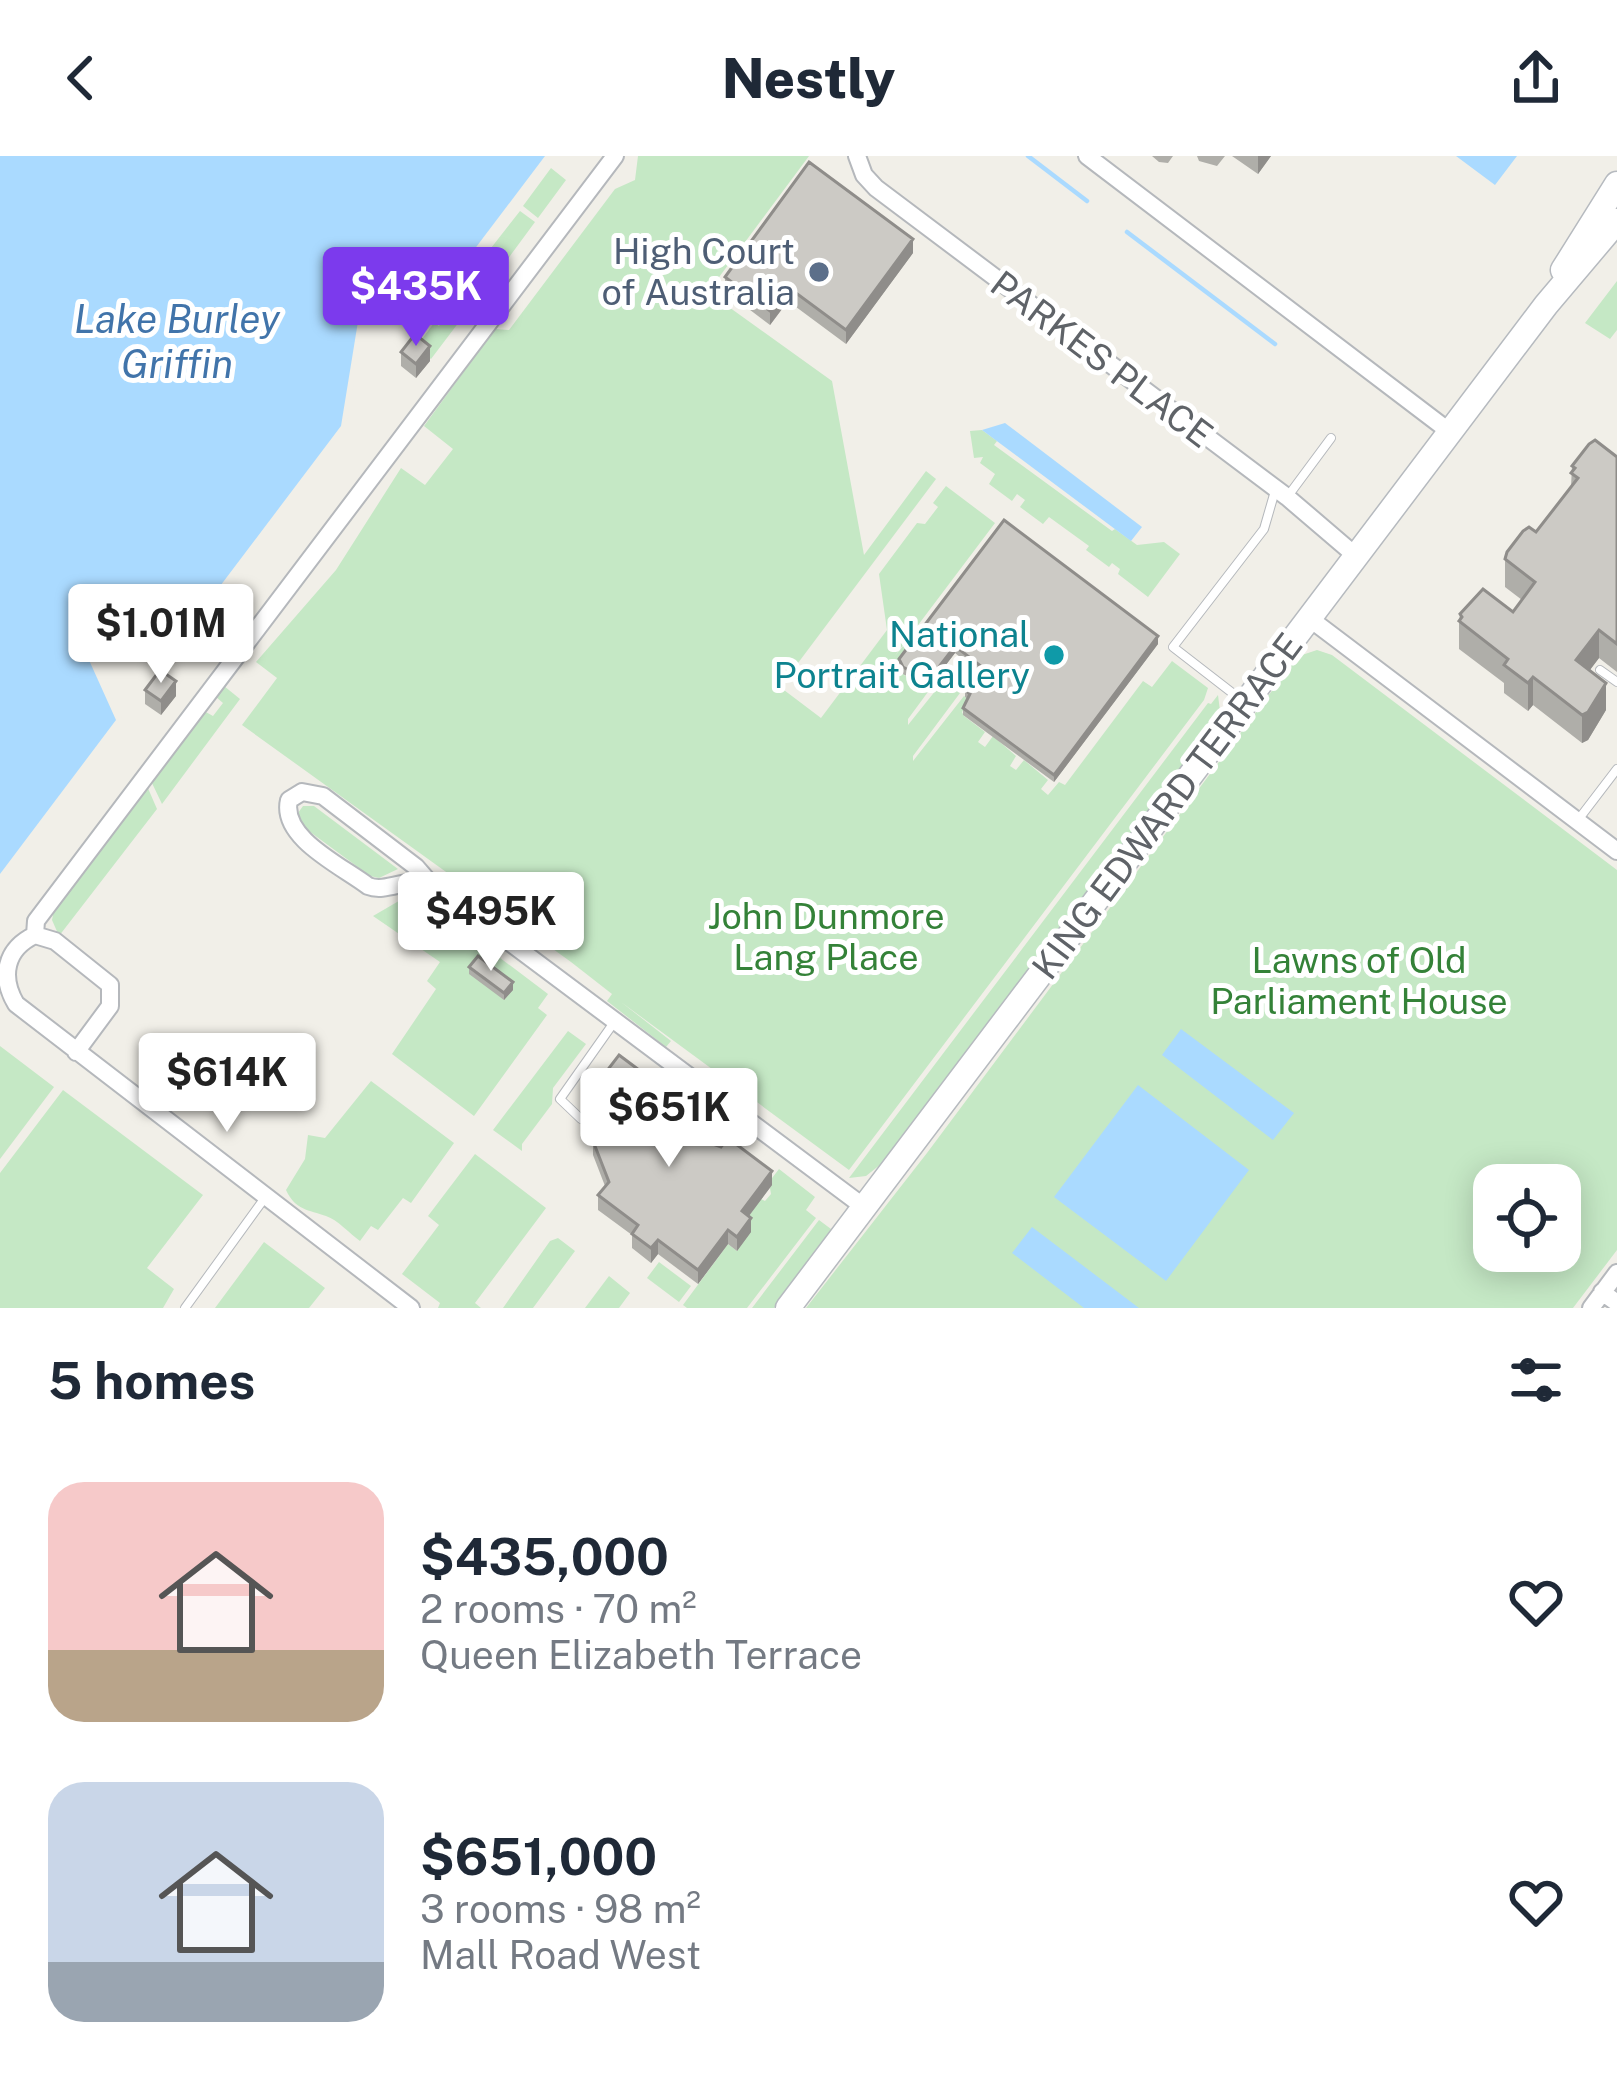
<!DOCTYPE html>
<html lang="en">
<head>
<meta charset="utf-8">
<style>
	:root { --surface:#fff; --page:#f2f2f3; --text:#1f2937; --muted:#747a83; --accent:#7c3aed }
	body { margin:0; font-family:"Public Sans",sans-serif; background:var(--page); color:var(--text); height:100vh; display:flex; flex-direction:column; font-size:45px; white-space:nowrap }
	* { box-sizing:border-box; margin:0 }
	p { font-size:39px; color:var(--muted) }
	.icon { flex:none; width:66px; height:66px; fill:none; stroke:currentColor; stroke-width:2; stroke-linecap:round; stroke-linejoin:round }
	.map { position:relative; height:1152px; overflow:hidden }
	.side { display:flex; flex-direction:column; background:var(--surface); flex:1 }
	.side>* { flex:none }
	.buttons { position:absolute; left:1473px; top:1008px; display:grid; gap:24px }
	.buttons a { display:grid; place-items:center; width:108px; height:108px; border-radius:24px; background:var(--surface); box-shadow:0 6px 30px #0003; font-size:60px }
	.price { position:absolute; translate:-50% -102px; padding:0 27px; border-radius:12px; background:#fff; color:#222; font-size:39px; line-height:78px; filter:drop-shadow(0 3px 6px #0008) }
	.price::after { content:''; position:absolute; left:50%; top:72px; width:36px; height:27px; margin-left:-18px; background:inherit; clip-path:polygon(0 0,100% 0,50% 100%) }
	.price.active { background:var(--accent); color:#fff }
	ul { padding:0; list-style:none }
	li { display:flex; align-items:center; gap:36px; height:300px; padding:0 48px }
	li span { display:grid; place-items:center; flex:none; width:336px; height:240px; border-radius:36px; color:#555 }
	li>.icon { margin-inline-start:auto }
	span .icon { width:144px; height:144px; fill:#fffc; stroke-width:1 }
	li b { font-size:51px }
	h2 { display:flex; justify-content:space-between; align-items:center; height:144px; padding:0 48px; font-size:51px }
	header { display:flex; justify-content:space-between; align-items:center; height:156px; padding:0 48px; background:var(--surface); font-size:54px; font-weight:800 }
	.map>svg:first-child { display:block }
	.green { fill:#c5e8c5; fill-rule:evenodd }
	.water { fill:#aadaff }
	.pier { fill:#f1efe8 }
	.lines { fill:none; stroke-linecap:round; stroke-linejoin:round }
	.stream { stroke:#aadaff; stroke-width:4.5 }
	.lane-casing { stroke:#b5b8bc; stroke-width:10 }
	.street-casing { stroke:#b5b8bc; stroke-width:20 }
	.secondary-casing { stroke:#b6babf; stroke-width:27 }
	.lane { stroke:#fff; stroke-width:8 }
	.street { stroke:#fff; stroke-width:16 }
	.secondary { stroke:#fff; stroke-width:24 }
	.wall { fill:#afaea9 }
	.shaded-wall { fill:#8f8d8a }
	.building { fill:#cccac5; stroke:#8f8d8a; stroke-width:3 }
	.service-dot { fill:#5c6f8a; stroke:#fff; stroke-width:4.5 }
	.culture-dot { fill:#0f9aa8; stroke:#fff; stroke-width:4.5 }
	.labels { text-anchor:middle; stroke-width:10; stroke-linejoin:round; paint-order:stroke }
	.service-label { font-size:36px; fill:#4e5e75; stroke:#fff; text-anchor:end }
	.street-label { font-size:36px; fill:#5f6368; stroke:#fff }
	.culture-label { font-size:36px; fill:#0d838f; stroke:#fff; text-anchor:end }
	.park-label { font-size:36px; fill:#348238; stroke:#fff }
	.water-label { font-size:39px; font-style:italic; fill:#4174aa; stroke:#fff }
</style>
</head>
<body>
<header><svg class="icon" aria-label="back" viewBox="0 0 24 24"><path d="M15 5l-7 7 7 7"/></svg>Nestly<svg class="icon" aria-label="share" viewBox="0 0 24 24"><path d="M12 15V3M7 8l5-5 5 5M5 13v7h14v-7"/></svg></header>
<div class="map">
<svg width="1617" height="1152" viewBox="0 0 1617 1152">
	<rect width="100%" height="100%" fill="#f1efe8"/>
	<path class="green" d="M638,0H809L708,136L832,225L864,399L926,315L936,323L780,531L821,562L887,474L879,418L917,367L925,368L938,351L933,347L946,330L995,367L894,501L918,472L924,477L904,519L928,532L939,521L908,563V569L944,524L960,537L913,600V605L964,540L970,545L962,556L964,560L985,576L978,586L985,591L993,580L1016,600L1010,610L1016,614L1024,604L1048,624L1041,633L1048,639L1059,626L1065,629L1143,525L1152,531L1172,505L1208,532L1204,544L849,1014L621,846L671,885L666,891L607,845L612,838L571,806L242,569L277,522L256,506L336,414L401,312L425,329L453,293L424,270L495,173L509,174L615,33L635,24Z
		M551,12L566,24L538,62L523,50Z
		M520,55L535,66L507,104L491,92Z
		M488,96L503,108L431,203L416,191L434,167L439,170L470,129L466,125Z
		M1617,125V174L1610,183L1585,167Z
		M982,274L997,285L994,289L1112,375L1115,373L1137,389L1164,386L1180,398L1148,441L1118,418L1120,413L1112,407L1109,411L1086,394L1089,390L1049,361L1043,368L1020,351L1025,344L1017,338L1012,345L989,328L995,318L980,307L983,301L974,302L970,275Z
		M1317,494L1332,499L1617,714V1094L1573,1152H806L927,997L1292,508L1302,499ZM1494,1029H1560V1095H1494Z
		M224,530L240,543L162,648L151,625L204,555L213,560L223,547L216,541Z
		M1218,539L1220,555L1214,568L881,1008L866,1020L849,1022L1208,547L1211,548Z
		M147,630L157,653L59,780L52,764L55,749Z
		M303,650H314L398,713L379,722L370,720L302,670L298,657Z
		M416,735H423L474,774L471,780L548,838L538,852L547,859L474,960L392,898L436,833L427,825L440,806L373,760Z
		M568,875L586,888L553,932L552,948L522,988V995L493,974Z
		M0,890L54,931L0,1003Z
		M371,925L454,987L411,1047L403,1042L378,1074L371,1070L360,1085C350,1078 338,1064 326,1060C309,1054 295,1054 286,1034L305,1003L308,979L325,982Z
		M63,934L203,1039L147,1112L174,1133L163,1152H0V1017Z
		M475,998L546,1052L475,1147L481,1152H438L440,1147L402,1118L439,1069L428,1060Z
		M779,1013L815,1041L806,1054L816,1062L747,1152H687L683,1149L728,1088L737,1095L742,1069L761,1043L765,1045L771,1038L769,1026Z
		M819,1064L831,1073L826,1084L774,1152H752Z
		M558,1082L575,1095L533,1152H503L550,1085Z
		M264,1086L325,1132L309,1152H215Z
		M659,1106L691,1130L679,1146L647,1122Z
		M609,1120L630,1137L619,1152H585Z"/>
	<path class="water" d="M0,0H545L427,156L361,147L341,270L202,454L89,504L116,564L0,718Z
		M1456,0H1517L1495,29Z
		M1005,267L1142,371L1131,385L982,274Z
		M1181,873L1294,957L1273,984L1162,899Z
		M1138,929L1249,1014L1166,1125L1054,1041Z
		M1032,1071L1139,1152H1084L1012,1097Z"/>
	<path class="pier" d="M362,148L432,157L427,162L366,153L348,262L344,268Z
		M204,454L198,462L96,507L122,562L119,568L91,503Z"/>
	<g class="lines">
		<path class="stream" d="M1028,0L1087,45
			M1127,76L1275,188"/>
		<g class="lane-casing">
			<path id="lane" d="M1288,340L1331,282
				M1600,514L1617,526
				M1244,546L1173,491L1264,373L1275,335
				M1578,664L1617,613
				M581,963L560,943L615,865
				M185,1152L264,1043"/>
		</g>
		<g class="street-casing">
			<path id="street" d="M857,0L864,19L876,32L1287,341L1356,400
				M1087,0L1450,276
				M1309,462L1617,695
				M429,726C406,722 386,737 368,730C342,710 280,682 289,644L302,636L323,640L416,711L429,726L864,1051
				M35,779L36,765L615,0
				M35,779C5,793 0,821 16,848L411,1152
				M35,779L55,785L110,829V850L76,896
				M1602,1136L1617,1147
				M1591,1152L1617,1117"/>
		</g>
		<g class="secondary-casing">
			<path id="secondary" d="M1563,114L1617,28
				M788,1152L1546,149L1617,65"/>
		</g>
		<use href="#lane" class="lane"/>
		<use href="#street" class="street"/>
		<use href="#secondary" class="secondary"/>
	</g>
	<path class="wall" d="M1152,0H1173L1168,7L1159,6Z
		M1197,0H1225L1217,10L1199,5Z
		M1232,0H1271L1258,18Z
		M913,97L846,188L788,145L770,169L725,135V121Z
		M401,196L430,205L416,222L401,210Z
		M1617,301V516L1599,502L1590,514L1606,554L1588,584L1582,587L1533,549L1528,555L1504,537V527L1459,493V465L1460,458L1513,456L1522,444L1505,431V403L1536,376L1571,331L1572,310Z
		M1004,364L1158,488L1054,626L963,559V552L968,543L965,541V534L979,516L955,497L928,532L903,518L899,510V503Z
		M145,534L176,540L161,559L145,548Z
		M469,811L513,834L504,844L469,818Z
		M586,942L666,960L682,977L772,1029L749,1060L751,1076L737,1095L728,1088L698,1128L658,1098L651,1107L632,1092V1079L598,1054V1039L605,1030L593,999V985L601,965L586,956Z"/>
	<path class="shaded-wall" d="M1258,0H1271L1258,18Z
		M913,83V97L846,188V174Z
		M788,131V145L770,169V155Z
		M430,190V205L416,222V208Z
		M1599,474V502L1576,532V504Z
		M1158,480V488L1054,626V619Z
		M955,490V497L928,532V525Z
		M1533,521V549L1528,555V527Z
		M176,525V540L161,559V545Z
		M1606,527V554L1588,584L1582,587V559Z
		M513,826V834L504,844V837Z
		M772,1015V1029L742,1069V1055Z
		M751,1062V1076L737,1095V1081Z
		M728,1074V1088L698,1128V1114Z
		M658,1084V1098L651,1107V1092Z"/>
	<path class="building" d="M809,6L913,83L846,174L788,131L770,155L725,121Z
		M415,178L430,190L416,208L401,196Z
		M1595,284L1617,301V488L1599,474L1576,504L1606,527L1588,556L1582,559L1533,521L1528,527L1504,509L1508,503L1459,465L1462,461L1460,458L1483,433L1513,456L1535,426L1505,403L1507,396L1523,375L1529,371L1536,376L1578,322L1571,317L1575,312L1572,310L1589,288Z
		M1004,364L1158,480L1054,619L963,552L970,538L965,534L982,511L955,490L928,525L903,511L899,503Z
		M160,514L176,525L161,545L145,534Z
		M478,800L513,826L504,837L469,811Z
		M619,899L663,932L666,944L663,956L682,977L721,991L728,982L772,1015L742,1055L751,1062L737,1081L728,1074L698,1114L658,1084L651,1092L632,1078L638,1069L598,1039L609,1026L593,985L597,970L610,957L586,942Z"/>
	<circle class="service-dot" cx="819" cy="116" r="12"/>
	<circle class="culture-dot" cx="1054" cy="499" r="12"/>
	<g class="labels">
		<g class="service-label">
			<text x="795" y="108">High Court<tspan x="795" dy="41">of Australia</tspan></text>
		</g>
		<g class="street-label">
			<text transform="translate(1102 203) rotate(37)" y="13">PARKES PLACE</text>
			<text transform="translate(1167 650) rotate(-53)" y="13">KING EDWARD TERRACE</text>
		</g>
		<g class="culture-label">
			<text x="1030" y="491">National<tspan x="1030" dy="41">Portrait Gallery</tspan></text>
		</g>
		<g class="park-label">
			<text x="826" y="773">John Dunmore<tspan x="826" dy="41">Lang Place</tspan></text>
			<text x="1359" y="817">Lawns of Old<tspan x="1359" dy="41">Parliament House</tspan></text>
		</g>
		<g class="water-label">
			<text x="177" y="177">Lake Burley<tspan x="177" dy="45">Griffin</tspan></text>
		</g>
	</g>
</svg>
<div class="buttons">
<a><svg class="icon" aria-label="locate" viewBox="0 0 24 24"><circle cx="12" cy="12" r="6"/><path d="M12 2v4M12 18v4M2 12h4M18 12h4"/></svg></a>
</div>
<b class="price active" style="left:416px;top:193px">$435K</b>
<b class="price" style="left:161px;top:530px">$1.01M</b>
<b class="price" style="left:491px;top:818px">$495K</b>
<b class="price" style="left:227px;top:979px">$614K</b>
<b class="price" style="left:669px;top:1014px">$651K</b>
</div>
<section class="side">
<h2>5 homes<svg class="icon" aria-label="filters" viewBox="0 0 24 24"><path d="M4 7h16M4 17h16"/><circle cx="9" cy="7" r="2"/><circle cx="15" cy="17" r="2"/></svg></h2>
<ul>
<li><span style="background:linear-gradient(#f6c9c9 70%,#b9a48a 0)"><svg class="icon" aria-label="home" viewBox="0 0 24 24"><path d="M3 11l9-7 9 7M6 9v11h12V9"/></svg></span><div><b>$435,000</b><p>2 rooms · 70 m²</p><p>Queen Elizabeth Terrace</p></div><svg class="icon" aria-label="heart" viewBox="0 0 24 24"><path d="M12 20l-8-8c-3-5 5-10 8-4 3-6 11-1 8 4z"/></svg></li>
<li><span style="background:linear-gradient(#c9d6e8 75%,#9aa5b1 0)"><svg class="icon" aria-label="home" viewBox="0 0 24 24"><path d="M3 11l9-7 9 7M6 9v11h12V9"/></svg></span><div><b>$651,000</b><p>3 rooms · 98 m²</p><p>Mall Road West</p></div><svg class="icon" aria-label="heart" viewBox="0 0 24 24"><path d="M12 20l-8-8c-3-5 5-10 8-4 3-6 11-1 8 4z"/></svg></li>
</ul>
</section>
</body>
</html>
